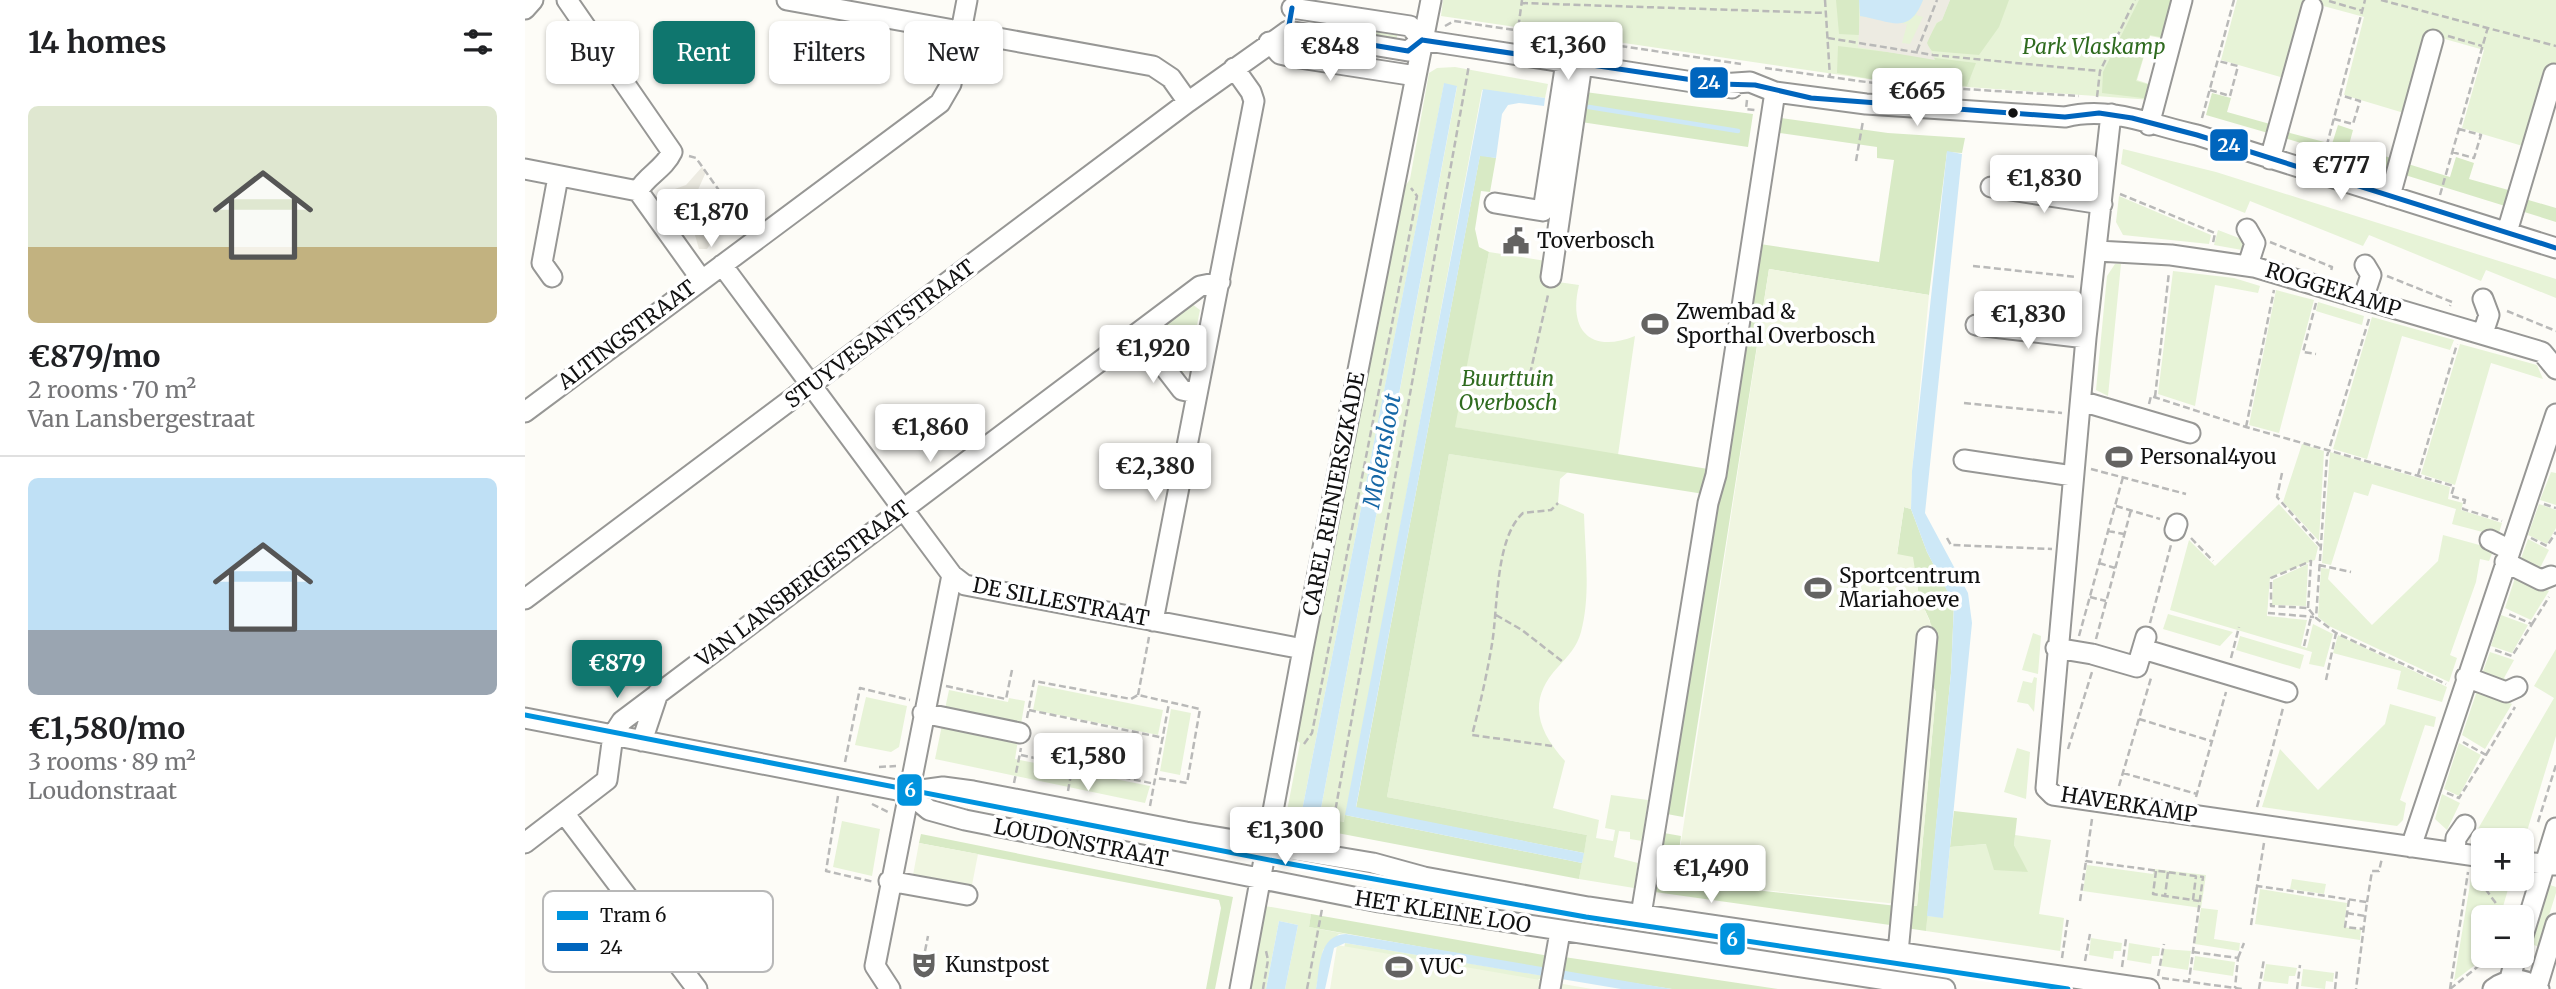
<!DOCTYPE html>
<html lang="en">
<head>
<meta charset="utf-8">
<style>
	:root { --surface:#fff; --page:#f6f6f6; --text:#202124; --muted:#757577; --line:#e0e0e0; --accent:#0f766e }
	body { margin:0; font-family:Merriweather,serif; background:var(--page); color:var(--text); height:100vh; display:flex; flex-direction:column; font-size:26px; white-space:nowrap }
	* { box-sizing:border-box; margin:0 }
	p { font-size:23px; color:var(--muted) }
	.icon { flex:none; width:38px; height:38px; fill:none; stroke:currentColor; stroke-width:2; stroke-linecap:round; stroke-linejoin:round }
	.map { position:relative; flex:1; overflow:hidden }
	.sheet { display:flex; flex-direction:column; background:var(--surface); width:525px }
	.sheet>* { flex:none }
	.hud { position:absolute; left:21px; top:21px; width:665px; height:63px; display:flex; gap:14px }
	.buttons { position:absolute; left:1946px; top:828px; display:grid; gap:14px }
	.buttons a { display:grid; place-items:center; width:63px; height:63px; border-radius:10px; background:var(--surface); box-shadow:0 2px 5px #0004; font-size:35px }
	.price { position:absolute; translate:-50% -60px; padding:0 16px; border-radius:7px; background:#fff; color:#222; font-size:23px; line-height:46px; filter:drop-shadow(0 2px 4px #0008) }
	.price::after { content:''; position:absolute; left:50%; top:42px; width:21px; height:16px; margin-left:-10px; background:inherit; clip-path:polygon(0 0,100% 0,50% 100%) }
	.price.active { background:var(--accent); color:#fff }
	ul { padding:0; list-style:none }
	li { display:grid; align-content:center; gap:14px; height:371px; padding:0 28px }
	li+li { border-top:2px solid var(--line) }
	li span { display:grid; place-items:center; height:217px; border-radius:10px; color:#555 }
	li>.icon { margin-inline-start:auto }
	span .icon { width:126px; height:126px; fill:#fffc; stroke-width:1 }
	li b { font-size:30px }
	h2 { display:flex; justify-content:space-between; align-items:center; height:84px; padding:0 28px; font-size:30px }
	.pill { padding:0 24px; border-radius:10px; background:var(--surface); box-shadow:0 2px 5px #0004; font-size:24px; line-height:63px }
	.pill.active { background:var(--accent); color:#fff }
	main { display:flex; flex:1; min-height:0 }
	.map>svg:first-child { display:block }
	.green { fill:#e7f3d7 }
	.forest { fill:#d8eac5 }
	.pitch { fill:#f0f6e1 }
	.plaza { fill:#edebe2 }
	.water { fill:#cde8f7 }
	.lines { fill:none; stroke-linecap:round; stroke-linejoin:round }
	.stream { stroke:#cde8f7; stroke-width:4.5 }
	.minor-casing { stroke:#979795; stroke-width:23 }
	.path { stroke:#b9b9b8; stroke-width:2.5; stroke-dasharray:7 3.5; stroke-linecap:butt }
	.minor { stroke:#fffffe; stroke-width:19 }
	.bus-1-casing { stroke:#fff; stroke-width:10 }
	.bus-1 { stroke:#0065bd; stroke-width:5 }
	.tram-1-casing { stroke:#fff; stroke-width:10 }
	.tram-1 { stroke:#0093de; stroke-width:5 }
	.bus-dot { fill:#111; stroke:#fff; stroke-width:2.5 }
	.labels { text-anchor:middle; stroke-width:7; stroke-linejoin:round; paint-order:stroke }
	.park-label { font-size:21px; font-style:italic; fill:#2f6b1f; stroke:#fff }
	.poi-label { font-size:21px; fill:#111; stroke:#fff; text-anchor:start }
	.street-label { font-size:21px; fill:#111; stroke:#fff }
	.water-label { font-size:23px; font-style:italic; fill:#1768a6; stroke:#fff }
	.key { fill:#fff; stroke:#b8b8b8; stroke-width:2 }
	.key-label { font-size:19px; fill:#111 }
	.line-badge { stroke:#fff; stroke-width:2.5 }
	.badge-label { font-size:19px; text-anchor:middle; font-weight:bold; fill:#fff }
</style>
</head>
<body>
<main>
<section class="sheet">
<h2>14 homes<svg class="icon" aria-label="filters" viewBox="0 0 24 24"><path d="M4 7h16M4 17h16"/><circle cx="9" cy="7" r="2"/><circle cx="15" cy="17" r="2"/></svg></h2>
<ul>
<li><span style="background:linear-gradient(#dfe7d0 65%,#c2b280 0)"><svg class="icon" aria-label="home" viewBox="0 0 24 24"><path d="M3 11l9-7 9 7M6 9v11h12V9"/></svg></span><div><b>€879/mo</b><p>2 rooms · 70 m²</p><p>Van Lansbergestraat</p></div></li>
<li><span style="background:linear-gradient(#bfe0f5 70%,#9aa5b1 0)"><svg class="icon" aria-label="home" viewBox="0 0 24 24"><path d="M3 11l9-7 9 7M6 9v11h12V9"/></svg></span><div><b>€1,580/mo</b><p>3 rooms · 89 m²</p><p>Loudonstraat</p></div></li>
</ul>
</section>
<div class="map">
<svg width="2031" height="989" viewBox="0 0 2031 989">
	<rect width="100%" height="100%" fill="#fdfcf7"/>
	<path class="green" d="M918,0H1653L1641,39L1625,36L1612,80L1630,86L1627,100L1357,81L916,16Z
		M1712,0H2031V70L2001,147L1937,128L1959,50L1902,34L1879,113L1819,95L1839,17L1780,1L1759,78L1696,60Z
		M803,19L873,29L871,43L801,33Z
		M930,67L1023,84L1020,98L957,90L820,822L794,819L932,87L919,84L776,816L762,811L775,743L769,738L876,193L885,179L904,73L912,68Z
		M1598,149L1691,172L2031,279V298L1961,270L1956,281L1844,235L1838,246L1725,201L1720,213L1596,164Z
		M1594,196L1686,235L1684,244L1598,235L1591,222Z
		M1693,230L1719,240L1717,250L1689,245Z
		M964,252L1021,261L1019,280L1054,285C1043,330 1065,354 1110,336L1093,455L929,427Z
		M1590,264H1596L1583,396L1571,390L1582,276Z
		M1648,271L1709,278L1735,286L1733,293L1690,285L1670,406L1633,394Z
		M1751,290L1789,300L1754,433L1724,425Z
		M1793,302L1839,316L1837,325L1791,311Z
		M667,304L675,310L663,370L655,373L628,334L629,330Z
		M1847,317L1929,340L1925,350L1877,336L1842,459L1808,449Z
		M1935,344L2012,365L2018,379L1966,363L1930,485L1896,474Z
		M1777,444L1799,451L1794,541L1758,502Z
		M1805,452L1925,487L1923,499L1938,503L1936,510L1977,523L1973,536L1927,524L1931,509L1847,484L1843,496L1829,492L1806,565L1797,563Z
		M924,454L1043,472L1035,479L1033,503L1059,514C1060,553 1066,594 1056,632C1052,647 1043,656 1033,667C1002,700 1012,730 1040,761L1028,808L1074,820L1071,838L1088,841L1090,830L1080,828L1086,795L1123,800L1117,841L1105,839V832L1094,831L1089,857L1113,863L1109,888L1054,879L1062,835L862,797Z
		M2026,472L2031,473V505L2015,500Z
		M1754,504L1793,547L1790,560L1745,577L1742,616L1782,620L1776,646L1782,648L1788,624L1808,634L1799,667L1784,664L1787,652L1645,610L1664,540L1690,566Z
		M2014,504L2031,510V528L2022,544L2003,535Z
		M1918,535L1969,549L1964,561L1955,559L1951,582L1925,655L1932,658L1924,682L1804,626L1793,617L1796,568L1805,569L1803,579L1847,625L1913,561Z
		M2003,539L2024,550L2015,568L2018,571L1994,564Z
		M1783,564L1781,606L1747,605L1748,580Z
		M1991,575L2024,591L2006,620L1980,608Z
		M1643,614L1708,632L1695,646L1638,629Z
		M1976,615L2003,625L1987,653L1966,646Z
		M1508,633L1516,636L1513,674L1497,670Z
		M1813,635L1922,687L1917,702L1872,689L1876,671L1808,653Z
		M1715,636L1779,655L1775,669L1711,650Z
		M2031,649V736L1999,841L1950,834L2029,698L2009,686Z
		M1965,652L1989,660L1979,678L1985,683L1954,682Z
		M1509,677L1512,678L1509,712L1503,704L1492,702L1498,681L1507,683Z
		M513,685L638,710L633,735L508,710Z
		M1953,688L1987,704L1960,749L1937,735Z
		M424,690L483,702L484,698L500,701L496,724L420,709Z
		M341,697L382,706L374,747L366,752L330,745Z
		M1865,704L1911,717L1909,727L1900,725L1875,800L1881,803L1878,820L1872,826L1737,807L1755,749L1793,790L1860,724Z
		M646,709L666,713L655,775L635,771Z
		M417,725L493,740L490,759L625,786L620,803L410,759Z
		M1934,743L1956,755L1934,796L1919,789Z
		M1492,748L1505,752L1501,799L1479,792Z
		M1917,794L1935,803L1922,830L1910,819Z
		M317,821L355,829L347,876L308,867Z
		M1490,835L1526,840L1514,914L1539,918L1535,951L1401,931L1402,916L1418,917L1425,847L1462,844L1502,872L1489,845Z
		M1562,865L1628,874L1629,869L1681,875L1676,908L1693,910L1689,939L1715,943L1714,951L1670,944L1676,908L1558,891Z
		M1948,866L1958,868V878L1986,879L1975,917H1958V956H1962L1929,981Z
		M1767,879L1801,884L1799,894L1765,889Z
		M2022,884L2031,887V893L2014,947L2004,943Z
		M1735,889L1822,903L1819,927L1836,930L1835,940L1730,924Z
		M740,906L786,914L784,927L821,934H814L798,950L791,989H760L773,925L754,921L741,989H724Z
		M1566,938L1597,943L1596,951H1589L1588,959L1564,955Z
		M820,943L1020,976L1011,981L818,955Z
		M1604,943L1635,948L1634,956H1627L1626,964L1602,960Z
		M1639,949L1666,951L1663,970L1636,966Z
		M1670,956L1710,962L1708,976L1668,970Z
		M1741,964L1772,968L1770,976H1764L1763,984L1738,981Z
		M1778,969L1809,973L1808,982L1801,981L1800,989L1776,986Z"/>
	<path class="forest" d="M1311,0H1334V35L1314,34Z
		M1425,0H1484L1474,27L1454,55L1407,51L1401,43L1412,23L1417,20Z
		M1614,0H1651L1640,38L1625,35L1611,81L1629,86L1626,99L1577,93L1578,72Z
		M1313,46L1451,63L1442,86L1357,81L1312,73Z
		M1060,92L1228,114L1223,147L1056,122Z
		M1687,93L1706,98L1702,112L1745,124L1743,133L1681,115Z
		M1256,118L1363,133L1440,138L1437,153L1422,152L1404,295L1244,269L1158,817L1142,814L1235,244L1354,262L1369,160L1352,158V147L1255,133Z
		M1813,125L1828,130L1824,145L1866,158L1863,169L1756,137L1759,127L1765,133L1807,144Z
		M955,155L971,158L965,192L956,191L950,229L954,247L964,252L930,427L1183,469L1179,494L924,454L862,797L1062,835L1059,853L831,808Z
		M1931,157L1949,163L1944,179L1987,191L1980,206L1880,175L1883,164L1925,177Z
		M2000,199L2031,208V222L1996,211Z
		M1379,507L1386,509L1402,552L1429,603L1426,673L1401,931L1381,928V906H1392L1411,692L1405,681V621L1394,597L1391,579L1372,555Z
		M762,811L819,822L820,815L1057,863L1054,879L765,824Z
		M1429,811L1492,818L1489,845L1503,872L1469,870L1461,844L1425,847Z
		M1139,833L1156,836L1150,881L1372,906L1365,925L1130,892Z
		M396,834L708,897L690,989H681L696,908L694,900L394,843Z
		M786,914L1024,956L1021,969L784,927Z
		M1039,957L1253,989H1147L1036,972Z"/>
	<path class="pitch" d="M1244,269L1404,295L1387,471L1386,509L1379,507L1372,554L1388,557L1394,597L1409,631L1405,681L1411,692L1392,906L1150,881Z
		M394,843L453,854L447,885L388,875Z
		M812,945L1067,989H805Z"/>
	<path class="plaza" d="M1398,0H1425L1417,20L1411,23L1402,43L1410,60L1333,47L1335,16L1382,24L1377,43L1385,44L1398,17L1391,15Z
		M177,167L181,172L172,192L181,199L184,218H213L217,224L211,229L208,225L198,226L182,249H174L163,211L156,209L158,206L147,190L161,185Z"/>
	<path class="water" d="M1334,0H1398C1384,36 1366,21 1335,16Z
		M919,83L932,86L794,819L776,816Z
		M958,89L1020,98L1019,106L994,103L983,105L977,114L971,158L955,156L831,807L1059,853L1057,863L820,815Z
		M1422,151L1437,154L1400,513L1443,593L1447,623L1418,918L1402,916L1426,673L1429,604L1402,552L1386,509L1387,471Z
		M754,921L773,925L760,989H741Z
		M821,934L1147,989H1096L820,943L809,948L800,989H791C795,968 793,935 821,934Z"/>
	<g class="lines">
		<path class="stream" d="M1064,107L1213,131"/>
		<g class="minor-casing">
			<path id="minor" d="M42,0L147,152C139,169 122,175 113,191
				M262,0L628,66L646,78L663,102
				M767,8L885,26L897,40
				M0,9L8,0
				M897,40L1207,88
				M744,42L755,54L768,57L891,76
				M1195,84L1225,82L1250,92L1341,104L1540,117C1586,105 1628,126 1672,135L2031,248
				M1586,114L1561,338L1521,788L1528,795L1958,857
				M1624,125L1657,0
				M1745,159L1787,7
				M0,169L113,191
				M1466,187L1577,204
				M113,191L176,279
				M1865,196L1908,40
				M970,203L1018,211L1041,62
				M1722,229L1730,243L1723,265
				M1982,232L2029,74
				M1572,251L1646,255L1729,267L2017,352L2031,369
				M197,265L427,575L440,585L778,649
				M27,277L17,263L33,177
				M1026,277L1057,64
				M1838,299L1846,275L1840,265
				M1451,325L1561,338
				M613,333L657,390L671,393
				M1958,333L1964,315L1958,299
				M1556,401L1665,433
				M0,412L415,103L426,84L442,0
				M1439,460L1548,476
				M1650,530L1652,524
				M1965,540L1985,550
				M1980,562L2016,580L2026,576
				M0,599L663,102L763,31L883,51L897,40
				M628,621L729,101L726,92L709,68
				M1531,648L1567,654L1612,667L1621,637
				M1618,649L1762,692
				M1941,677L1981,692L1992,687
				M398,713L495,733
				M0,718L382,792L418,787L448,791L661,832L848,863L899,877L1063,907L1624,989
				M117,741L133,693
				M382,792L404,810L440,820L854,902L1420,989
				M39,813L172,989
				M0,843L82,780L88,735L97,721L675,286L695,282
				M1886,847L2031,414
				M1930,853L1931,838L1940,825
				M1997,862L2031,865
				M364,881L442,895
				M1116,915L1183,503L1191,475L1250,92
				M1997,939L2031,828
				M1373,953L1402,637
				M1985,979L1991,956
				M2012,987L2031,924
				M365,989L350,966L427,575
				M715,989L778,649L906,0
				M1025,989L1035,932
				M1968,989C1984,977 1998,977 2014,989"/>
		</g>
		<path class="path" d="M1300,0L1305,77
			M1856,0L2031,46
			M1804,1L1838,11
			M996,3L1301,13
			M920,26L929,21L1216,64
			M1923,36L1957,46
			M992,37L997,0
			M1303,38L1408,55L1575,71
			M1392,51L1412,0
			M1240,68L1356,84L1554,96
			M1685,90L1705,96L1713,66L1693,61
			M1572,97L1575,71L1610,0
			M1222,100L1221,109L1230,110
			M1677,118L1709,0
			M1809,119L1828,124L1835,101L1815,95
			M1927,152L1949,158L1956,135L1934,129
			M164,156L171,158L220,227
			M1799,156L1840,0
			M1331,161L1338,121
			M1595,194L1690,233L1688,243
			M1915,195L1963,27
			M1745,242L1807,267L1806,271
			M1448,266L1552,277
			M1862,276L1927,302L1925,306
			M1791,303L1778,352L1791,354
			M1982,311L2031,331
			M1844,319L1802,456L1791,618L1811,633L1921,684
			M1005,374L1023,295
			M1630,397L1644,272
			M1439,403L1537,413
			M1624,404L1626,396L1721,427L1929,486L1926,496L1940,500L1938,509L1977,521
			M1721,427L1749,290
			M1566,469L1661,494
			M1757,473L1752,497L1795,546
			M1893,475L1932,344
			M2019,504L2031,508
			M1591,506L1635,519
			M1583,531L1599,534
			M1422,538L1426,545L1527,549
			M1666,538L1688,561
			M2006,538L2022,546L2031,532
			M1574,563L1590,568
			M1794,565L1826,572
			M1565,597L1581,601
			M1783,608L1786,561L1746,578V606L1783,608L1791,618
			M1743,613L1789,617
			M971,615L997,630L1038,662
			M1625,623L1646,545
			M2007,624L2024,597
			M1554,636L1598,477
			M1571,639L1606,510
			M1779,646L1786,617
			M1970,650L1987,656L2007,624L1981,613
			M1706,658L1714,627
			M1801,680L1811,633
			M421,686L481,699L487,670
			M613,695L624,637
			M504,710L639,738
			M502,718L509,681L606,699L613,695L675,709L662,783L631,778
			M1614,719L1686,741
			M779,744L787,733L892,196L886,188
			M1027,746L947,735C955,705 962,674 967,644C973,608 970,538 998,513L1026,510L1033,503
			M1543,749L1567,672
			M496,755L630,784
			M1961,755L1990,707
			M320,762L335,688L385,700
			M354,767L371,766
			M1598,773L1672,794
			M489,783L496,748
			M1594,786L1626,678
			M543,791L548,763
			M1922,793L1934,798L1961,755L1938,742
			M313,796L301,871L349,882
			M1671,797L1701,692
			M347,804L363,812
			M625,806L644,703
			M1732,807L1758,708
			M1567,819L1561,861L1678,877L1664,981
			M2013,822L2031,765
			M805,840L944,65
			M1739,843L1732,886L1842,902L1831,989
			M1631,871L1628,894L1640,896
			M1643,872L1640,896L1674,901
			M1948,872L1981,917
			M1668,900L1671,876
			M1824,900L1820,927L1839,929
			M1555,901L1561,861
			M1842,902L1847,871H1854L1857,858
			M1822,913L1840,916
			M1726,925L1732,886
			M400,951L403,936
			M1668,952L1713,958L1710,988
			M1537,958L1543,917
			M1713,958L1719,943
			M1560,961L1565,934
			M1597,967L1601,939
			M1633,976L1639,944
			M1637,978L1717,989
			M738,989L743,960L741,951
			M782,989L797,909
			M1734,989L1739,959
			M1772,989L1775,965
			M1810,989L1812,970
			M1925,989L1943,872
			M1925,989L1966,956"/>
		<use href="#minor" class="minor"/>
		<g class="bus-1-casing">
			<path id="bus-1" d="M767,8L763,31L883,51L897,40
				M897,40L1195,84L1230,85L1286,98L1540,117L1574,113L1607,118L1672,135L2031,248"/>
		</g>
		<use href="#bus-1" class="bus-1"/>
		<g class="tram-1-casing">
			<path id="tram-1" d="M0,715L760,863L1061,917L1543,989"/>
		</g>
		<use href="#tram-1" class="tram-1"/>
	</g>
	<defs>
		<g id="civic-bare" transform="scale(2.1)"><path d="M-.6-6.5H3V-4.5H.6V-3L4-1V1h2V6H-6V1h2V-1L-.6-3ZM-1.2 2.5V6h2.4V2.5Z" fill="#646362" stroke="#fff" stroke-width="2.5" paint-order="stroke"/></g>
		<g id="stadium-bare" transform="scale(2.1)"><path d="M0-5a6.5 5 0 1 0 0 10a6.5 5 0 1 0 0-10ZM-3.5-1.8h7v3.6h-7Z" fill="#646362" stroke="#fff" stroke-width="2.5" paint-order="stroke"/></g>
		<g id="theatre-bare" transform="scale(2.1)"><path d="M-5-5.5Q0-4 5-5.5V0Q5 5 0 6Q-5 5-5 0ZM-3.3-2.5H-1v1.5H-3.3ZM1-2.5H3.3v1.5H1ZM-2.8 1Q0 5.5 2.8 1Z" fill="#646362" stroke="#fff" stroke-width="2.5" paint-order="stroke"/></g>
	</defs>
	<g fill-rule="evenodd">
		<use href="#civic-bare" x="991" y="241"/>
		<use href="#stadium-bare" x="1130" y="324"/>
		<use href="#stadium-bare" x="1594" y="457"/>
		<use href="#stadium-bare" x="1293" y="588"/>
		<use href="#theatre-bare" x="399" y="965"/>
		<use href="#stadium-bare" x="874" y="967"/>
	</g>
	<circle class="bus-dot" cx="1488" cy="113" r="6"/>
	<g class="labels">
		<g class="park-label">
			<text x="1569" y="54">Park Vlaskamp</text>
			<text x="983" y="386">Buurttuin<tspan x="983" dy="24">Overbosch</tspan></text>
		</g>
		<g class="poi-label">
			<text x="1012" y="248">Toverbosch</text>
			<text x="1151" y="319">Zwembad &amp;<tspan x="1151" dy="24">Sporthal Overbosch</tspan></text>
			<text x="1615" y="464">Personal4you</text>
			<text x="1314" y="583">Sportcentrum<tspan x="1314" dy="24">Mariahoeve</tspan></text>
			<text x="420" y="972">Kunstpost</text>
			<text x="895" y="974">VUC</text>
		</g>
		<g class="street-label">
			<text transform="translate(1808 290) rotate(17)" y="7">ROGGEKAMP</text>
			<text transform="translate(355 334) rotate(-37)" y="7">STUYVESANTSTRAAT</text>
			<text transform="translate(102 335) rotate(-37)" y="7">ALTINGSTRAAT</text>
			<text transform="translate(809 494) rotate(-79)" y="7">CAREL REINIERSZKADE</text>
			<text transform="translate(278 584) rotate(-37)" y="7">VAN LANSBERGESTRAAT</text>
			<text transform="translate(536 602) rotate(11)" y="7">DE SILLESTRAAT</text>
			<text transform="translate(1604 805) rotate(9)" y="7">HAVERKAMP</text>
			<text transform="translate(556 843) rotate(11)" y="7">LOUDONSTRAAT</text>
			<text transform="translate(918 912) rotate(9)" y="7">HET KLEINE LOO</text>
		</g>
		<g class="water-label">
			<text transform="translate(857 451) rotate(-79)" y="8">Molensloot</text>
		</g>
	</g>
	<rect x="18" y="891" width="230" height="81" rx="10" class="key"/>
	<rect x="32" y="911" width="31" height="9" fill="#0093de"/>
	<rect x="32" y="943" width="31" height="8" fill="#0065bd"/>
	<g class="key-label">
		<text x="75" y="922">Tram 6</text>
		<text x="75" y="954">24</text>
	</g>
	<g class="line-badge">
		<rect x="1164" y="66" width="40" height="33" rx="7" fill="#0065bd"/>
		<rect x="1684" y="128" width="40" height="34" rx="7" fill="#0065bd"/>
		<rect x="371" y="773" width="27" height="34" rx="7" fill="#0093de"/>
		<rect x="1194" y="922" width="27" height="34" rx="7" fill="#0093de"/>
	</g>
	<g class="badge-label">
		<text x="1184" y="89">24</text>
		<text x="1704" y="152">24</text>
		<text x="385" y="797">6</text>
		<text x="1207" y="946">6</text>
	</g>
</svg>
<div class="buttons">
<a>+</a>
<a>−</a>
</div>
<b class="price" style="left:1043px;top:82px">€1,360</b>
<b class="price" style="left:805px;top:83px">€848</b>
<b class="price" style="left:1392px;top:128px">€665</b>
<b class="price" style="left:1816px;top:202px">€777</b>
<b class="price" style="left:1519px;top:215px">€1,830</b>
<b class="price" style="left:186px;top:249px">€1,870</b>
<b class="price" style="left:1503px;top:351px">€1,830</b>
<b class="price" style="left:628px;top:385px">€1,920</b>
<b class="price" style="left:405px;top:464px">€1,860</b>
<b class="price" style="left:630px;top:503px">€2,380</b>
<b class="price active" style="left:92px;top:700px">€879</b>
<b class="price" style="left:563px;top:793px">€1,580</b>
<b class="price" style="left:760px;top:867px">€1,300</b>
<b class="price" style="left:1186px;top:905px">€1,490</b>
<div class="hud">
<a class="pill">Buy</a>
<a class="pill active">Rent</a>
<a class="pill">Filters</a>
<a class="pill">New</a>
</div>
</div>
</main>
</body>
</html>
